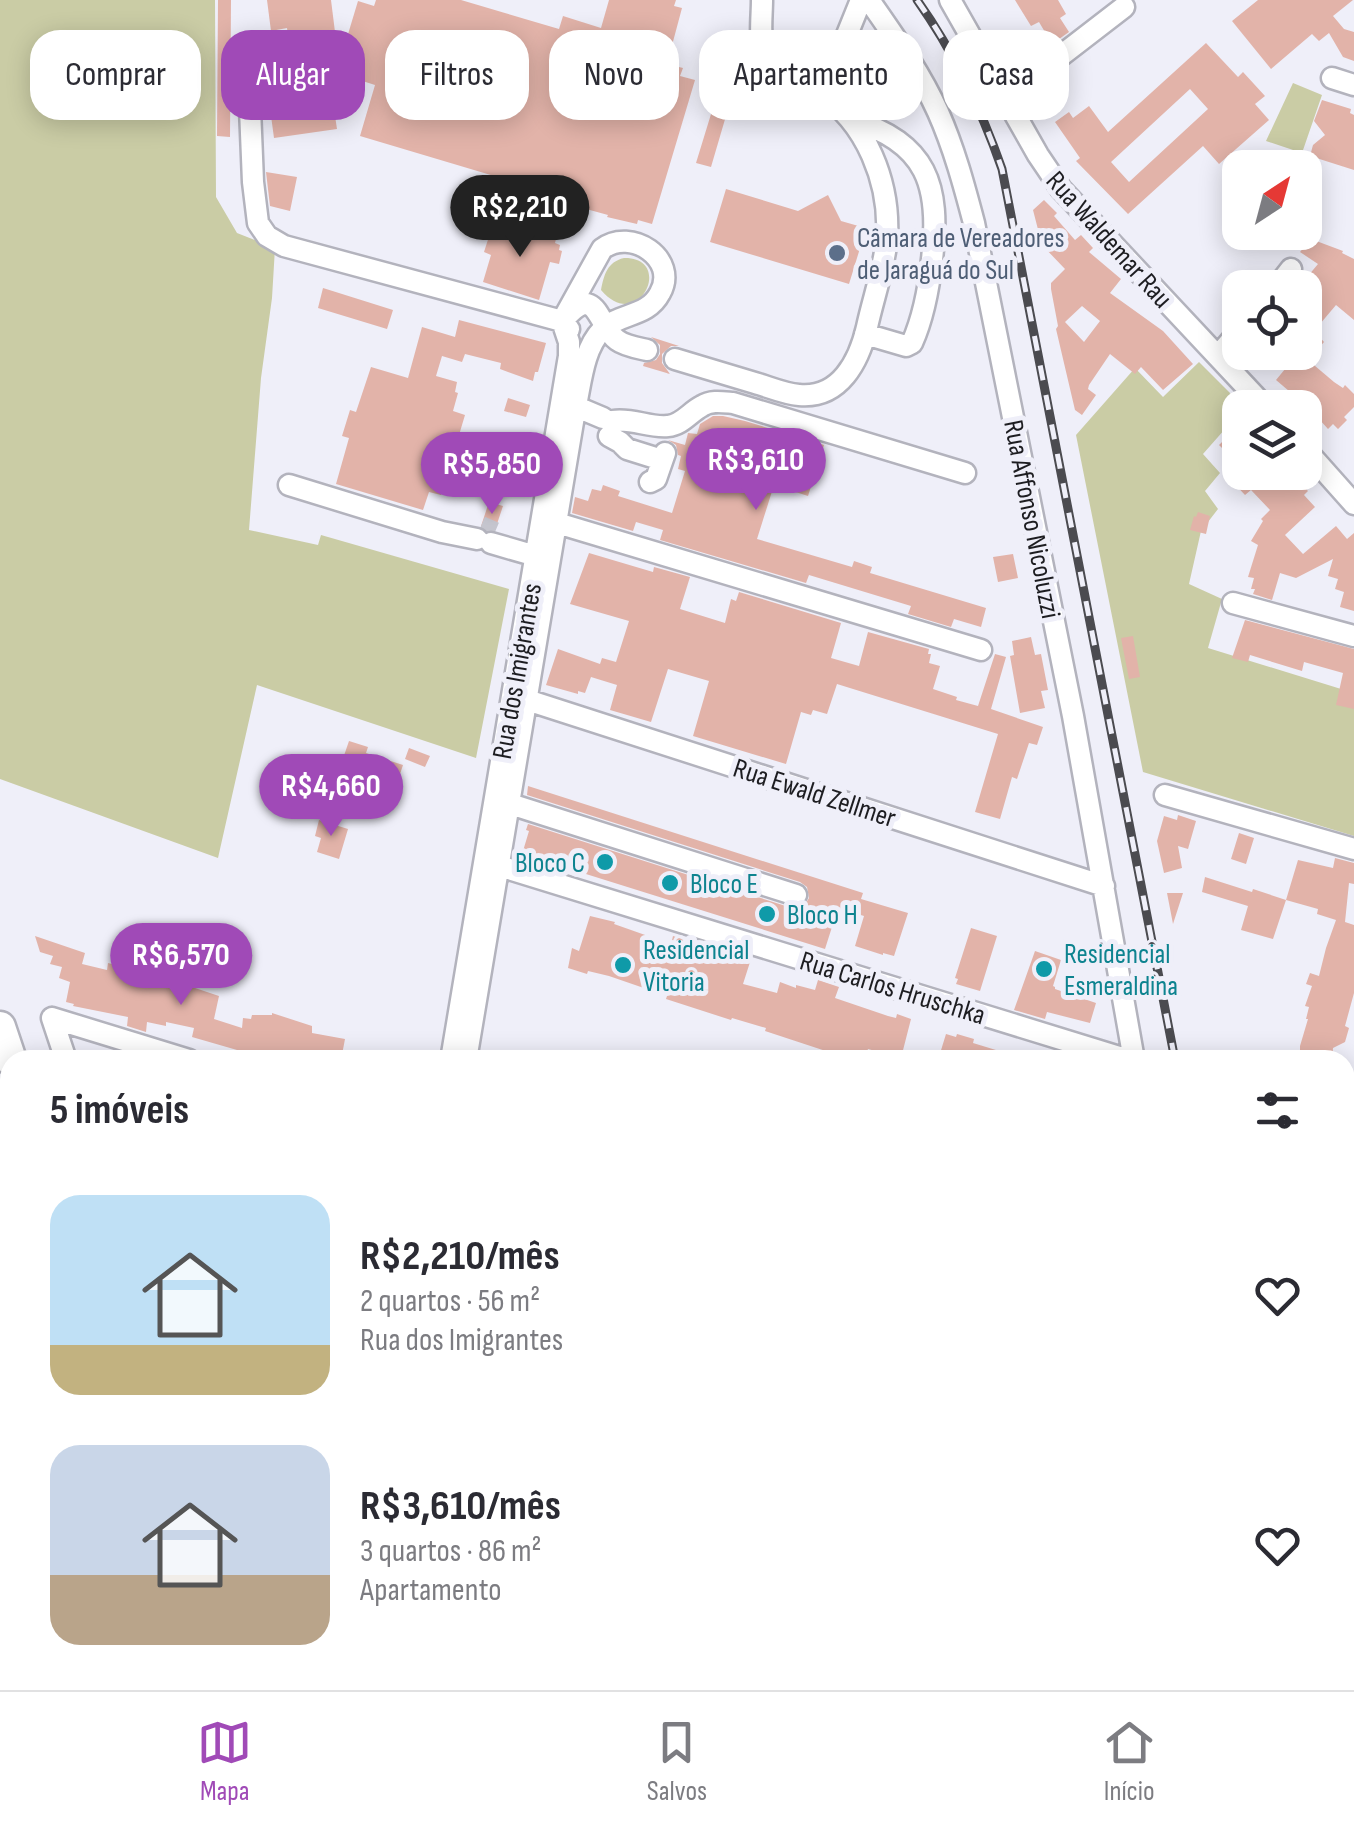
<!DOCTYPE html>
<html lang="pt">
<head>
<meta charset="utf-8">
<style>
	:root { --surface:#fff; --page:#f2f2f3; --text:#2b2b33; --muted:#7c7c81; --line:#e1e1e2; --accent:#a04ab7 }
	body { margin:0; font-family:"Sofia Sans Condensed",sans-serif; background:var(--page); color:var(--text); height:100vh; display:flex; flex-direction:column; font-size:38px; white-space:nowrap }
	* { box-sizing:border-box; margin:0 }
	p { font-size:32px; color:var(--muted) }
	.icon { flex:none; width:55px; height:55px; fill:none; stroke:currentColor; stroke-width:2; stroke-linecap:round; stroke-linejoin:round }
	.map { position:relative; flex:1; overflow:hidden }
	.side { position:absolute; left:0px; top:1050px; width:1355px; height:640px; display:flex; flex-direction:column; background:var(--surface); border-radius:30px 30px 0 0; box-shadow:0 5px 25px #0003 }
	.side>* { flex:none }
	.hud { position:absolute; left:30px; top:30px; width:1295px; height:90px; display:flex; gap:20px }
	.needle { width:65px; rotate:36deg }
	.buttons { position:absolute; left:1222px; top:150px; display:grid; gap:20px }
	.buttons a { display:grid; place-items:center; width:100px; height:100px; border-radius:20px; background:var(--surface); box-shadow:0 5px 25px #0003; font-size:50px }
	.price { position:absolute; translate:-50% -85px; padding:0 22px; border-radius:35px; background:var(--accent); color:#fff; font-size:32px; line-height:65px; filter:drop-shadow(0 2px 5px #0008) }
	.price::after { content:''; position:absolute; left:50%; top:60px; width:30px; height:22px; margin-left:-15px; background:inherit; clip-path:polygon(0 0,100% 0,50% 100%) }
	.price.active { background:#222; color:#fff }
	ul { padding:0; list-style:none }
	li { display:flex; align-items:center; gap:30px; height:250px; padding:0 50px }
	li span { display:grid; place-items:center; flex:none; width:280px; height:200px; border-radius:30px; color:#555 }
	li>.icon { margin-inline-start:auto }
	span .icon { width:120px; height:120px; fill:#fffc; stroke-width:1 }
	li b { font-size:42px }
	h2 { display:flex; justify-content:space-between; align-items:center; height:120px; padding:0 50px; font-size:42px }
	.chip { padding:0 35px; border-radius:30px; background:var(--surface); box-shadow:0 5px 25px #0003; font-size:35px; line-height:90px }
	.chip.active { background:var(--accent); color:#fff }
	.tabs { display:flex; justify-content:space-around; align-items:center; height:140px; border-top:2px solid var(--line); background:var(--surface); font-size:28px; color:var(--muted) }
	.tabs a { display:grid; justify-items:center; gap:5px }
	.tabs .active { color:var(--accent) }
	.map>svg:first-child { display:block }
	.green { fill:#cacca5 }
	.building { fill:#e2b3a9; fill-rule:evenodd }
	.lines { fill:none; stroke-linecap:round; stroke-linejoin:round }
	.minor-tunnel { stroke:#c5c5ce; stroke-width:20; stroke-dasharray:20 10; stroke-linecap:butt }
	.minor-casing { stroke:#b3b3bd; stroke-width:25 }
	.highway-casing { stroke:#b3b3bd; stroke-width:35 }
	.minor { stroke:#fff; stroke-width:20 }
	.highway { stroke:#fff; stroke-width:30 }
	.rail-casing { stroke:#4b4b50; stroke-width:9 }
	.rail { stroke:#efeff9; stroke-width:5; stroke-dasharray:15; stroke-linecap:butt }
	.service-dot { fill:#5c6f8a; stroke:#efeff9; stroke-width:4 }
	.culture-dot { fill:#0f9aa8; stroke:#efeff9; stroke-width:4 }
	.labels { text-anchor:middle; stroke-width:10; stroke-linejoin:round; paint-order:stroke }
	.service-label { font-size:28px; fill:#4e5e75; stroke:#efeff9; text-anchor:start }
	.street-label { font-size:28px; fill:#1d1d21; stroke:#efeff9 }
	.culture-label { font-size:28px; fill:#0d838f; stroke:#efeff9; text-anchor:start }
</style>
</head>
<body>
<div class="map">
<svg width="1354" height="1690" viewBox="0 0 1354 1690">
	<rect width="100%" height="100%" fill="#efeff9"/>
	<path class="green" d="M0,0H215L216,197L237,233L275,248L272,298L261,378L249,530L318,545L321,535L509,589L476,758L257,685L218,858L0,779Z
		M1293,83L1322,95L1302,153L1266,141Z
		M624,258C675,257 639,335 601,290C604,275 607,262 624,258Z
		M1199,362L1244,407L1240,408V412L1203,454L1220,473L1205,491L1218,509L1201,531L1189,584L1222,599L1208,648L1354,693V836L1143,772L1076,435L1135,368L1163,397Z"/>
	<path class="building" d="M218,0H231L230,137L217,136Z
		M267,0H331L339,64L358,1L374,6L376,0H461L559,29L563,16L601,28L609,0H676L674,6L682,8L667,64L683,68L680,76L695,80L652,224L638,220L637,224L607,217L608,215L557,201L558,195L360,136L375,85L328,70L337,129L274,138L264,64L291,60L287,28L271,31ZM640,30L663,36L656,58L606,44Z
		M1015,0H1058L1066,14L1060,18L1069,32L1052,44L1039,22L1031,26Z
		M1258,0H1353L1333,16L1344,29L1354,32V61L1343,57L1329,33L1319,41L1312,34L1271,69L1232,21Z
		M1018,42L1029,63L1016,73L1003,51Z
		M1206,43L1238,77L1243,72L1265,96L1255,104L1269,120L1219,164L1203,146L1128,214L1076,161L1080,158L1055,122L1069,112L1073,118L1089,106L1108,132ZM1190,89L1208,109L1129,182L1111,162Z
		M827,46L831,55L838,60H845L854,53L859,54L852,80L820,70Z
		M719,88L733,92L711,167L696,163Z
		M1322,100L1351,109L1350,113L1354,115V170L1310,156L1313,145L1325,135L1314,121Z
		M266,172L297,177L290,211L270,206Z
		M726,189L798,211L828,195L841,221L862,227L861,231L865,232L849,284L710,242Z
		M1044,200L1057,213L1054,216L1075,240L1081,235L1093,248L1089,252L1121,279L1110,293L1163,331L1193,364L1163,390L1141,367L1135,374L1110,354L1089,385L1088,389L1096,395L1082,415L1075,410L1056,329L1058,326L1051,289V283L1065,269L1042,245L1033,210ZM1082,306L1100,321L1084,342L1065,322Z
		M494,221L556,239L555,243L560,245L559,250L562,251L559,264L550,262L539,300L483,282L491,255L484,252Z
		M1311,239L1343,251L1342,253L1354,259V320L1336,305L1320,324L1316,333L1324,342L1308,360L1334,382L1343,388L1345,385L1354,394V407L1344,417L1347,420L1338,429L1333,424L1328,429L1309,408L1276,380L1299,352H1305V288H1298L1318,264L1300,252Z
		M323,288L393,310L387,329L318,308Z
		M459,320L546,343L538,372H535L533,381L500,369L501,363L465,354L462,362L442,356L436,376L457,382L455,392L458,393L453,411L465,415L441,495L429,492L423,510L336,484L349,438L342,436L350,410L356,412L371,367L408,378L422,327L455,337Z
		M651,337L679,346H671L662,354V363L670,374L643,366L644,363L656,360L660,354V345Z
		M508,398L530,405L526,417L504,411Z
		M713,416H723L745,421L824,445L808,496L774,485L757,539L852,567L854,561L872,567L870,573L986,608L981,627L954,619L951,627L908,614L911,606L809,575L806,583L660,540L663,530L636,522L633,531L572,513L575,497L588,501L592,489L601,491L603,485L620,491L618,496L672,513L685,471L678,469L681,456L678,455L676,445L668,440L685,445L688,433L697,434L700,424Z
		M1229,435L1240,446V466L1219,445Z
		M1235,472H1289L1308,491L1304,495L1315,507L1285,535L1303,554L1336,526L1347,539L1354,533V611L1340,607L1344,592L1335,589L1338,579L1328,576L1333,559L1296,578L1280,573L1272,600L1253,594L1255,589H1251L1254,578L1248,577L1258,545L1251,541L1263,521L1261,519L1270,510L1251,490L1245,495L1229,478Z
		M489,502L503,506L495,530H487L481,526Z
		M1198,512L1210,516L1206,534L1190,530L1194,516L1196,517Z
		M589,553L653,572L654,567L690,577L680,609L725,623L731,599L736,601L739,592L841,623L831,658L859,666L868,632L929,649L928,654H931L929,663L940,666L933,689L957,697L956,700L978,706L995,654L1006,657L991,709L1043,727L1037,745L1029,743L1017,779L1012,777L1000,819L975,812L998,734L837,684L827,714L813,710L811,715L801,712L786,764L693,736L709,681L668,669L651,722L610,710L617,685L591,677L585,693L578,691V694L546,685L558,649L600,664L602,658L616,662L629,621L570,604Z
		M1013,554L1018,578L998,582L993,557Z
		M1245,620L1354,649V709L1336,705L1343,673L1304,662L1302,671L1250,655L1248,662L1232,658Z
		M1133,636L1140,677L1129,679L1121,638Z
		M1031,637L1035,655L1041,654L1048,690L1041,691L1045,708L1020,713L1010,656L1014,655L1012,641Z
		M349,741L368,747L366,753L403,765L393,795L337,776Z
		M409,748L430,756L425,767L405,759Z
		M528,786L863,893L861,899L908,913L894,956L883,953V955L855,946L864,916L838,908L825,949L554,864L555,861L523,851L529,831L526,830L528,824L792,908L804,906L809,898L807,887L800,882L527,795Z
		M1178,815L1196,821L1188,849L1178,846L1182,868L1164,873L1157,841L1164,816L1177,820Z
		M319,820L348,829L339,859L317,852L321,838L315,836Z
		M1239,833L1254,838L1246,864L1231,859Z
		M1335,858L1354,863V884L1349,883L1345,922L1354,925V993L1345,1026L1349,1028L1345,1042L1333,1048L1332,1060H1300V1046L1308,1019H1306L1309,1007L1305,1006L1312,986L1306,984L1310,973L1319,976L1326,948L1336,920L1317,914L1318,909L1286,900L1298,860L1333,868Z
		M1205,877L1252,892L1253,889L1286,900L1273,939L1241,930L1248,906L1202,892Z
		M1167,893H1183L1173,924Z
		M590,916L615,922L614,924L648,936L644,949L668,957L673,936L685,940L683,945L722,958L724,950L751,959L743,984L777,993L780,982L796,988V985L815,990L818,980L839,987L835,998L888,1016L896,1018L897,1014L911,1019L901,1058L868,1049L864,1060H853L765,1031L766,1028L732,1018L731,1020L666,999L667,996L609,976L588,971L587,974L568,968L572,948L579,951Z
		M971,928L997,936L980,991L956,984L958,979L955,978Z
		M35,936L85,953L82,964L107,970L108,963L162,977L219,996L214,1019L242,1028L243,1018L251,1019L252,1015H272V1013L312,1026V1033L345,1039L341,1060L267,1050L265,1060H253L254,1053L237,1050L192,1037L194,1028L166,1022V1026L147,1022L146,1032L127,1026L128,1017L73,1006L74,1004L66,1002L70,982L59,978L62,967L50,964L53,956L40,952Z
		M1035,951L1061,960L1053,986L1055,987V989L1096,1003L1090,1023L1047,1012L1045,1019L1014,1010Z
		M946,1034L956,1037L957,1034L974,1039L973,1043L1019,1057L1018,1060H938Z"/>
	<g class="lines">
		<path class="minor-tunnel" d="M830,76L842,47
			M481,526L495,532"/>
		<g class="minor-casing">
			<path id="minor" d="M869,0C894,36 920,72 938,112C954,148 964,185 974,223L1073,716L1134,1060
				M950,0L1038,155L1061,189L1266,408
				M842,47L861,0
				M1332,78L1354,85
				M249,84L253,182L258,223L267,236L284,246L562,321L569,329
				M1006,98L1124,7
				M852,120C927,142 941,186 932,259C929,287 924,316 912,343L906,346L865,334
				M1276,288L1291,269
				M567,316C597,283 598,327 617,340C625,346 638,348 647,350
				M1218,356L1240,330
				M675,359C702,367 728,375 755,383C769,387 785,394 799,395C840,399 859,361 867,327C873,299 885,265 887,237C890,183 867,122 819,92C802,81 772,73 764,53C759,38 762,16 762,0
				M562,409L584,410L603,418
				M613,421C633,418 649,428 668,426C682,425 690,412 702,406C711,400 722,402 733,403L965,473
				M609,436L620,442L627,449L662,460
				M1305,449L1354,504
				M650,482L656,479L665,453
				M289,485L442,532L477,539
				M557,523L981,650
				M491,543L536,556L547,554
				M1233,603L1354,636
				M527,700L1104,886
				M1165,795L1354,849
				M510,804L796,895
				M486,862L1129,1060
				M52,1018L189,1060
				M52,1018L66,1060
				M451,1060L569,356V342L562,321L602,249C631,227 679,259 660,293C647,318 620,312 602,330C583,349 581,384 575,410L466,1060
				M0,1155L10,1185
				M1345,1269L1354,1228
				M0,1313L10,1316
				M295,1680L299,1690
				M1125,1680L1139,1684
				M1323,1680L1354,1688
				M147,1690V1680
				M1254,1690L1256,1680"/>
		</g>
		<g class="highway-casing">
			<path id="highway" d="M0,1027L11,1060
				M217,1680L220,1690"/>
		</g>
		<use href="#minor" class="minor"/>
		<use href="#highway" class="highway"/>
		<g class="rail-casing">
			<path id="rail" d="M917,0C954,52 981,109 1002,169L1175,1060
				M1178,1690V1680"/>
		</g>
		<use href="#rail" class="rail"/>
	</g>
	<circle class="service-dot" cx="837" cy="253" r="10"/>
	<g class="culture-dot">
		<circle cx="605" cy="862" r="10"/>
		<circle cx="670" cy="883" r="10"/>
		<circle cx="767" cy="914" r="10"/>
		<circle cx="623" cy="965" r="10"/>
		<circle cx="1044" cy="969" r="10"/>
	</g>
	<g class="labels">
		<g class="service-label">
			<text x="857" y="247">Câmara de Vereadores<tspan x="857" dy="32">de Jaraguá do Sul</tspan></text>
		</g>
		<g class="street-label">
			<text transform="translate(1110 239) rotate(48)" y="10">Rua Waldemar Rau</text>
			<text transform="translate(1033 519) rotate(79)" y="10">Rua Affonso Nicoluzzi</text>
			<text transform="translate(516 671) rotate(-80)" y="10">Rua dos Imigrantes</text>
			<text transform="translate(815 792) rotate(18)" y="10">Rua Ewald Zellmer</text>
			<text transform="translate(893 987) rotate(17)" y="10">Rua Carlos Hruschka</text>
		</g>
		<g class="culture-label">
			<text x="585" y="872" text-anchor="end">Bloco C</text>
			<text x="690" y="893">Bloco E</text>
			<text x="787" y="924">Bloco H</text>
			<text x="643" y="959">Residencial<tspan x="643" dy="32">Vitoria</tspan></text>
			<text x="1064" y="963">Residencial<tspan x="1064" dy="32">Esmeraldina</tspan></text>
		</g>
	</g>
</svg>
<div class="buttons">
<a><svg class="needle" viewBox="-14 -14 28 28"><path d="M0-13l5 13h-10z" fill="#e53935"/><path d="M0 13l5-13h-10z" fill="#7c7c81"/></svg></a>
<a><svg class="icon" aria-label="locate" viewBox="0 0 24 24"><circle cx="12" cy="12" r="6"/><path d="M12 2v4M12 18v4M2 12h4M18 12h4"/></svg></a>
<a><svg class="icon" aria-label="layers" viewBox="0 0 24 24"><path d="M12 4l9 5-9 5-9-5zM3 14l9 5 9-5"/></svg></a>
</div>
<b class="price active" style="left:520px;top:260px">R$2,210</b>
<b class="price" style="left:756px;top:513px">R$3,610</b>
<b class="price" style="left:492px;top:517px">R$5,850</b>
<b class="price" style="left:331px;top:839px">R$4,660</b>
<b class="price" style="left:181px;top:1008px">R$6,570</b>
<div class="hud">
<a class="chip">Comprar</a>
<a class="chip active">Alugar</a>
<a class="chip">Filtros</a>
<a class="chip">Novo</a>
<a class="chip">Apartamento</a>
<a class="chip">Casa</a>
</div>
<section class="side">
<h2>5 imóveis<svg class="icon" aria-label="filters" viewBox="0 0 24 24"><path d="M4 7h16M4 17h16"/><circle cx="9" cy="7" r="2"/><circle cx="15" cy="17" r="2"/></svg></h2>
<ul>
<li><span style="background:linear-gradient(#bfe0f5 75%,#c2b280 0)"><svg class="icon" aria-label="home" viewBox="0 0 24 24"><path d="M3 11l9-7 9 7M6 9v11h12V9"/></svg></span><div><b>R$2,210/mês</b><p>2 quartos · 56 m²</p><p>Rua dos Imigrantes</p></div><svg class="icon" aria-label="heart" viewBox="0 0 24 24"><path d="M12 20l-8-8c-3-5 5-10 8-4 3-6 11-1 8 4z"/></svg></li>
<li><span style="background:linear-gradient(#c9d6e8 65%,#b9a48a 0)"><svg class="icon" aria-label="home" viewBox="0 0 24 24"><path d="M3 11l9-7 9 7M6 9v11h12V9"/></svg></span><div><b>R$3,610/mês</b><p>3 quartos · 86 m²</p><p>Apartamento</p></div><svg class="icon" aria-label="heart" viewBox="0 0 24 24"><path d="M12 20l-8-8c-3-5 5-10 8-4 3-6 11-1 8 4z"/></svg></li>
</ul>
</section>
</div>
<nav class="tabs">
<a class="active"><svg class="icon" aria-label="map" viewBox="0 0 24 24"><path d="M3 6l6-2 6 2 6-2v14l-6 2-6-2-6 2zM9 4v14M15 6v14"/></svg>Mapa</a>
<a><svg class="icon" aria-label="saved" viewBox="0 0 24 24"><path d="M7 4h10v16l-5-4-5 4z"/></svg>Salvos</a>
<a><svg class="icon" aria-label="home" viewBox="0 0 24 24"><path d="M3 11l9-7 9 7M6 9v11h12V9"/></svg>Início</a>
</nav>
</body>
</html>
